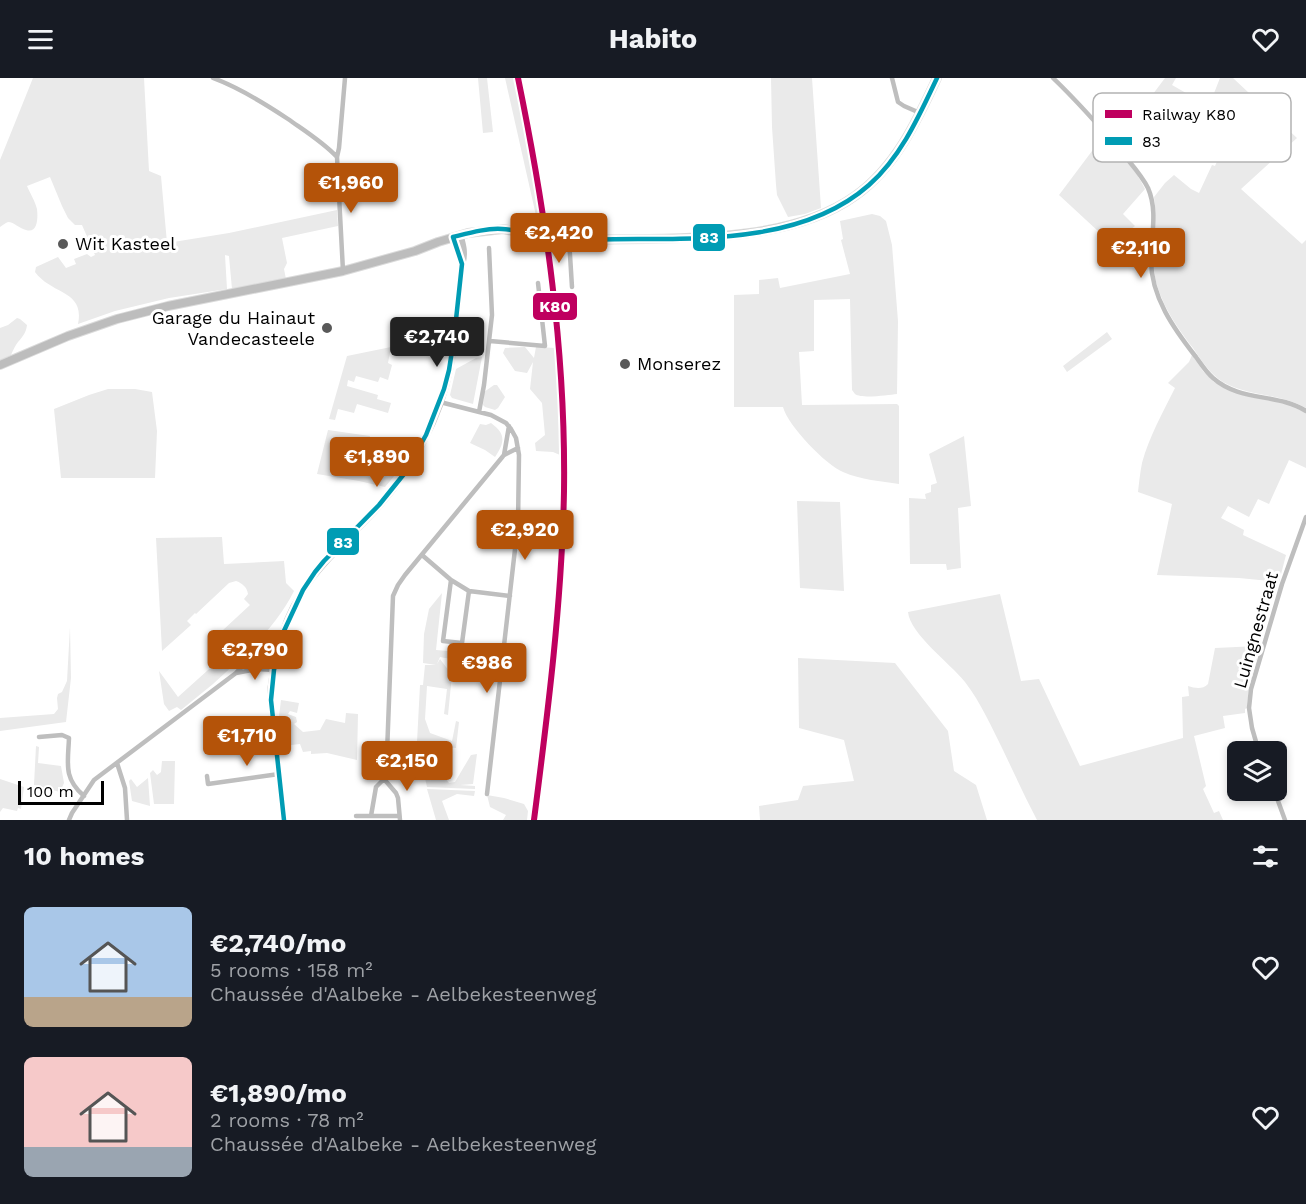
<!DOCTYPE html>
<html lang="en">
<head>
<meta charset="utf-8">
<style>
	:root { --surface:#171b24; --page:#242831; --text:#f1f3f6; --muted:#9ea1a6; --accent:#b45309 }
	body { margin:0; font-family:"Work Sans",sans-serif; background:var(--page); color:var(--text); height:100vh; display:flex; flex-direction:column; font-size:22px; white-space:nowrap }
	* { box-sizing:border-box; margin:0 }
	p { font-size:20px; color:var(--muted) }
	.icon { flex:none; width:33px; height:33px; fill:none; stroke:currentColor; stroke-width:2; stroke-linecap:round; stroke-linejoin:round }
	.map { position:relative; height:742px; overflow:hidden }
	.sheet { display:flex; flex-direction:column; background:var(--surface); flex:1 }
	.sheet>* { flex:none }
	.controls { position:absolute; left:1227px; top:663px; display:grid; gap:12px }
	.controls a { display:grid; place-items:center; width:60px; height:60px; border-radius:9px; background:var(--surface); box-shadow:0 3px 9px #0003; font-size:30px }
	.scale { position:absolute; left:18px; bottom:15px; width:86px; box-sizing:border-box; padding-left:6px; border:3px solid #000; border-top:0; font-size:16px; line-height:21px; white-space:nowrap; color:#000; -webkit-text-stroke:4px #fff; paint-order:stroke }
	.price { position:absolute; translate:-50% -51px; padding:0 14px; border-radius:6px; background:var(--accent); color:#fff; font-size:20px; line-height:39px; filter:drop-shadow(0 2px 3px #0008) }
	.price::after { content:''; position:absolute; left:50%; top:36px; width:18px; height:14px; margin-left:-9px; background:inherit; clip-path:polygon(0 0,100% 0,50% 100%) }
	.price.active { background:#222; color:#fff }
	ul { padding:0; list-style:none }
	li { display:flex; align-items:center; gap:18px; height:150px; padding:0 24px }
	li span { display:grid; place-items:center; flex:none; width:168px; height:120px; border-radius:9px; color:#555 }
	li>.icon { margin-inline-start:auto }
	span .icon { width:72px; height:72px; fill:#fffc; stroke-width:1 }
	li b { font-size:26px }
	h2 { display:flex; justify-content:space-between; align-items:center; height:72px; padding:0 24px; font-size:26px }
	header { display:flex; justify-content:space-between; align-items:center; height:78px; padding:0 24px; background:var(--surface); font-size:27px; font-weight:700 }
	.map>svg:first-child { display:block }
	.green { fill:#eaeaea }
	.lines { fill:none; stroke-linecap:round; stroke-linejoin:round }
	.primary-casing { stroke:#dbdbdb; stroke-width:10 }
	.minor { stroke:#bebebe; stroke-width:4.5 }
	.secondary { stroke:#c2c2c2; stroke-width:7 }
	.primary { stroke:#bdbdbd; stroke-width:8 }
	.bus-1-casing { stroke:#fff; stroke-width:9 }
	.bus-1 { stroke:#009cb4; stroke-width:4.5 }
	.rail-1-casing { stroke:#fff; stroke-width:10 }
	.rail-1 { stroke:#bf005f; stroke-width:6 }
	.poi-dot { fill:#595959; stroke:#fff; stroke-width:2 }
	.labels { text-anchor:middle; stroke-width:6; stroke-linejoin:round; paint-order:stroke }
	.poi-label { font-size:18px; fill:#000; stroke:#fff; text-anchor:start }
	.street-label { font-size:18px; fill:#000; stroke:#fff }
	.key { fill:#fff; stroke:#b2b2b2; stroke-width:1.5 }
	.key-label { font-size:16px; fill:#000 }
	.line-badge { stroke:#fff; stroke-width:2 }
	.badge-label { font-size:16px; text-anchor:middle; font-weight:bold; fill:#fff }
</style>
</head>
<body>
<header><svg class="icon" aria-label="menu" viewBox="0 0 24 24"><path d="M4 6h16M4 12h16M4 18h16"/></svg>Habito<svg class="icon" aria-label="heart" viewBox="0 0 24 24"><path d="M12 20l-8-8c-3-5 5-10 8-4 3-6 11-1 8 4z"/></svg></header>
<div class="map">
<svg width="1306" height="742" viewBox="0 0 1306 742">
	<rect width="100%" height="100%" fill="#fff"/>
	<path class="green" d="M33,0H144L149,93L161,98L167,165L229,155L337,132L338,148L282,160L287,185L284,191L286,201L232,211L229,178L225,177L227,211L169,220L115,233L78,246C85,212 52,217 35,194L36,189L58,179L66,190L76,186L74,181L87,176L91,179L95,177L82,147H75L68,140L62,128L50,99L27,108C30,115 35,123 37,131C38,139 38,156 26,152C20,151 14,144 8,144C5,145 3,147 0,149V82Z
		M478,0H487L493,54L483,55Z
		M505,0H516L530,65L543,147L537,142Z
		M771,0H812L821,130L805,136L788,139L777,117L776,107L772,49Z
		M1165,0H1176L1172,7L1193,19L1187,31L1164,23L1156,39L1144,28Z
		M1220,0H1233L1297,60L1241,111L1302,166L1306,162V330C1280,315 1249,319 1223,304C1210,296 1201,282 1193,270C1172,243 1153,214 1153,179C1153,159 1157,139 1154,119L1165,105L1174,97L1191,111L1199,115L1212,87L1215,88L1229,57L1215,51L1218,45L1205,38Z
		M1104,57C1119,74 1135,90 1145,111L1123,136L1135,148L1112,166L1059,117Z
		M872,136L880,138L886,143L892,167L898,243L897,316C888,317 862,321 855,316C854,315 853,313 852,312L850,221L814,222V273L799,274L802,327L897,326L899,328V406C881,403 861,402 843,394C826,387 788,348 783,329H734V217L759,216V202L778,200L780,210L850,196L841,162L843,161L840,143Z
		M17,240L20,241L27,247C26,255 23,258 18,264C15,268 13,272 11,277L0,282V250L8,247Z
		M1107,254L1112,261L1067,294L1063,288Z
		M391,269L388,285L392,287L388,302L380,299L378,304L356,298L354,304L348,302L347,308L378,317L377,321L391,325L388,335L357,326L354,335L338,331L335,342L329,341L347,278Z
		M525,269L534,280L536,269L556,270L560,377L553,374L536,373L535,365L545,357L542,325L530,311L533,284L527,295L515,293L503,275L505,270Z
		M1192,277L1203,293L1214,304L1230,312L1291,327L1306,335V390L1289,382L1269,426L1258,421L1249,439L1228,428L1221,440L1244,452L1243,457L1286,477L1279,504L1239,500L1157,497L1172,426L1138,414C1139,405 1140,395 1142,385C1149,359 1163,334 1175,310L1168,305L1189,284Z
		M482,279L473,326L452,320L450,317L456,291L476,280Z
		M494,307H497L505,319L498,330L495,332L485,329L483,327L484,314Z
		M108,311H135L152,314L157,353L155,400H61L54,331L89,317Z
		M491,345C506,356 505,364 495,379L485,372L470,365L480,346L486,347Z
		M328,352L370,358L369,363H361L358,368L359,375L367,380L400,391L385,409L359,403L317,396Z
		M964,358L971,428L958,430L961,490L947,492L946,486H910L909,420L926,421L925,416L931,414V407L937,405L929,376Z
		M797,423L840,424L844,513L800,510Z
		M222,459L224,486L284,483L286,505L294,513C280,541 262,559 240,581L230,570L223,552L250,527L244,521L248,516C247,509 242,505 236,503L229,505L196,536L195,535L187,543L191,547L162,573L156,460Z
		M442,515L436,572L471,575L469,600L458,598L451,581L440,579L437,586L440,581L452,597L448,637L444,636L447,611L427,608L425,641L430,655L452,663L456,643L459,644L456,670L427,667L424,681L431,706L425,681L426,673L438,675L445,687L443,697L449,705L455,704L471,677L477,676L473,706L460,707L475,708V711L427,709L417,664L420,607H423L425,587H436L423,585L424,556L429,531Z
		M1000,516L1021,603L1039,601L1080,688L1183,660L1182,619L1189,618L1188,608C1195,610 1202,612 1208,606L1215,570L1258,568L1260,570L1249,609L1247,630L1245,631V635L1223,638L1225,650L1194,658L1206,708L1203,711L1214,735L1219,733L1223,742H1037C1025,719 1014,695 1003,672C991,648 981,625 965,604C950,585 910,556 908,534Z
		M70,549L71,600L66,644L0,653V640L54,636L58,631L57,620L58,616L62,614L67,603Z
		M225,575H228L237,584L213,606L181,632L177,629L169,633L164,626L159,593L178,619L218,583L220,576Z
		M798,580L895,585L948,653L954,693L976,707L987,742H760L759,728L798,722L803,708L854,703L844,662L799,650Z
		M281,622L299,625L297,635L290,633L288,636L296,639L297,644L294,646L303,654L320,652L326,641L345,645L346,635L358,636L357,682L327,675L311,676V673L303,674L300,666L282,668L278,647Z
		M36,668L39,669L38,685L61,688L64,705L60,714L34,707Z
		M162,683H175L174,726H154L150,695L153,692L157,697L161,694Z
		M148,700L150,728L132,723L129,703L131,701L137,709Z
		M0,701L24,709L21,731L18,730L17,733L3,730L0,734Z
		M427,711L475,713L474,718L457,716L442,723L449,742H436Z
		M487,717L504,720L524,726L528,733L527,742H503L506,737L490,729Z"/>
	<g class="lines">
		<g class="primary-casing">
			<path id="primary" d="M0,287L68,258L117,241L168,228L343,193L415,173L438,164L468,155L503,151L551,160L566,161C594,162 621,161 648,161C715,160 799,158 855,118C895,90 917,43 937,0"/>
		</g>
		<path class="minor" d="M213,0C240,10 264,25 288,41C305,53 323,64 337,79
			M892,0L898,24L904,28L920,35
			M1053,0C1078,24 1101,50 1124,77C1132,87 1142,98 1148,110C1158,133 1151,158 1151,182C1151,219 1174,251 1196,279C1201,286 1206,294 1213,300C1240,324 1278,315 1306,333
			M569,161L572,209
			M343,193L337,79L339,70L345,0
			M490,263L545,268L538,205
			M440,324L491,337L506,345L511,351L516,360L519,377L518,445L487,716
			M479,334L484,307L492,237L489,170
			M504,377L509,348
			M422,477L451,502L443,563L462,565L469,513L451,502
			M469,513L510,518
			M236,595L257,591L274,592
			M39,659L62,657L69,660C68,685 63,700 84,718
			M1259,674L1252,650L1249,630L1251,611L1282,506L1306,439
			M117,685L125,710L127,742
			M207,698L208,706L279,696
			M384,701L396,715L398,720L400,742
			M1274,712L1285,742
			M356,738H399
			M371,738L376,709L384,701L387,675L393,518L398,507L405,497L504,377L518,370
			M69,742L72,735L94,702L236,595C252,577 253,577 277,578"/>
		<path class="secondary" d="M453,159L462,186
			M284,742C281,713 277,685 274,656C273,641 270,626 271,610C273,593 277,574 282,557C300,499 342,469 380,427C413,389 440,340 450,290C456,256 458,221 462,186C465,175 463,168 460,157"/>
		<use href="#primary" class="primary"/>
		<g class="bus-1-casing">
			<path id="bus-1" d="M284,742L271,622L274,592L283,555L303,512L315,494L324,483L379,427L404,396L426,357L444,311L449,292L454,260L462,186L453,159C469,155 486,150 502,151C524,152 544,160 565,161C590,162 614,161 638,161C715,161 808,161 869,107C901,79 919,38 937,0"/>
		</g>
		<use href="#bus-1" class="bus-1"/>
		<g class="rail-1-casing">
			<path id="rail-1" d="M518,0C546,136 566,274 564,413C562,523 548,633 534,742"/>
		</g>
		<use href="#rail-1" class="rail-1"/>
	</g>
	<g class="poi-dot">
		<circle cx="63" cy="166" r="6"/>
		<circle cx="327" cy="250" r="6"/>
		<circle cx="625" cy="286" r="6"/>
	</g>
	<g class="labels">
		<g class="poi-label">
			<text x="75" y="172">Wit Kasteel</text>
			<text x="315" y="246" text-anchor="end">Garage du Hainaut<tspan x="315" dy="21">Vandecasteele</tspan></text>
			<text x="637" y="292">Monserez</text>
		</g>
		<g class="street-label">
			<text transform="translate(1256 552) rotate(-74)" y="6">Luingnestraat</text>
		</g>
	</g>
	<rect x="1093" y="15" width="198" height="69" rx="9" class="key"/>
	<rect x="1105" y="32" width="27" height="8" fill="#bf005f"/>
	<rect x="1105" y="59" width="27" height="8" fill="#009cb4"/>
	<g class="key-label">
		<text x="1142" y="42">Railway K80</text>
		<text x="1142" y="69">83</text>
	</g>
	<g class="line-badge">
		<rect x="692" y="145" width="34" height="29" rx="6" fill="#009cb4"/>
		<rect x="532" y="214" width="46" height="29" rx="6" fill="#bf005f"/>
		<rect x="326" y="449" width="34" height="29" rx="6" fill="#009cb4"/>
	</g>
	<g class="badge-label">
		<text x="709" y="165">83</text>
		<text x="555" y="234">K80</text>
		<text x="343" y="470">83</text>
	</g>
</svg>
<div class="controls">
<a><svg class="icon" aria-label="layers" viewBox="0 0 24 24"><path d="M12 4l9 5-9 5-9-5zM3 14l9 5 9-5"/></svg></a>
</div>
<div class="scale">100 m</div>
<b class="price" style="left:351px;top:136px">€1,960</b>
<b class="price" style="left:559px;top:186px">€2,420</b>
<b class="price" style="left:1141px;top:201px">€2,110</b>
<b class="price active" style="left:437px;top:290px">€2,740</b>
<b class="price" style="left:377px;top:410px">€1,890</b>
<b class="price" style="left:525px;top:483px">€2,920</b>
<b class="price" style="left:255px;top:603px">€2,790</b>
<b class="price" style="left:487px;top:616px">€986</b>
<b class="price" style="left:247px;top:689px">€1,710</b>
<b class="price" style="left:407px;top:714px">€2,150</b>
</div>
<section class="sheet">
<h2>10 homes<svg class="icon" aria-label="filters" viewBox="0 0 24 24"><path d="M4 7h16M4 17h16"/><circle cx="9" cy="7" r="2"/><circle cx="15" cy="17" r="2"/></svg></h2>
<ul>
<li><span style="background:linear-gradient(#a9c7e8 75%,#b9a48a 0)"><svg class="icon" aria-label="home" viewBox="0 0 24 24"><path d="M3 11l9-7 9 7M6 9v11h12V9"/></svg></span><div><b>€2,740/mo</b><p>5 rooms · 158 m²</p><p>Chaussée d'Aalbeke - Aelbekesteenweg</p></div><svg class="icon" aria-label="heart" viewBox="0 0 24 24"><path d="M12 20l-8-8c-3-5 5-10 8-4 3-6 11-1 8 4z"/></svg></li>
<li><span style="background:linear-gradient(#f6c9c9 75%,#9aa5b1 0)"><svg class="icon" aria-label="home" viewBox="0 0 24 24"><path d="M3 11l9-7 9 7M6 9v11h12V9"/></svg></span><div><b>€1,890/mo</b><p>2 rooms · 78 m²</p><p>Chaussée d'Aalbeke - Aelbekesteenweg</p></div><svg class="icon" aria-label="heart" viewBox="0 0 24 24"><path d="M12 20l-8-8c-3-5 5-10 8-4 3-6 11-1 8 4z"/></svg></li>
</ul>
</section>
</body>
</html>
